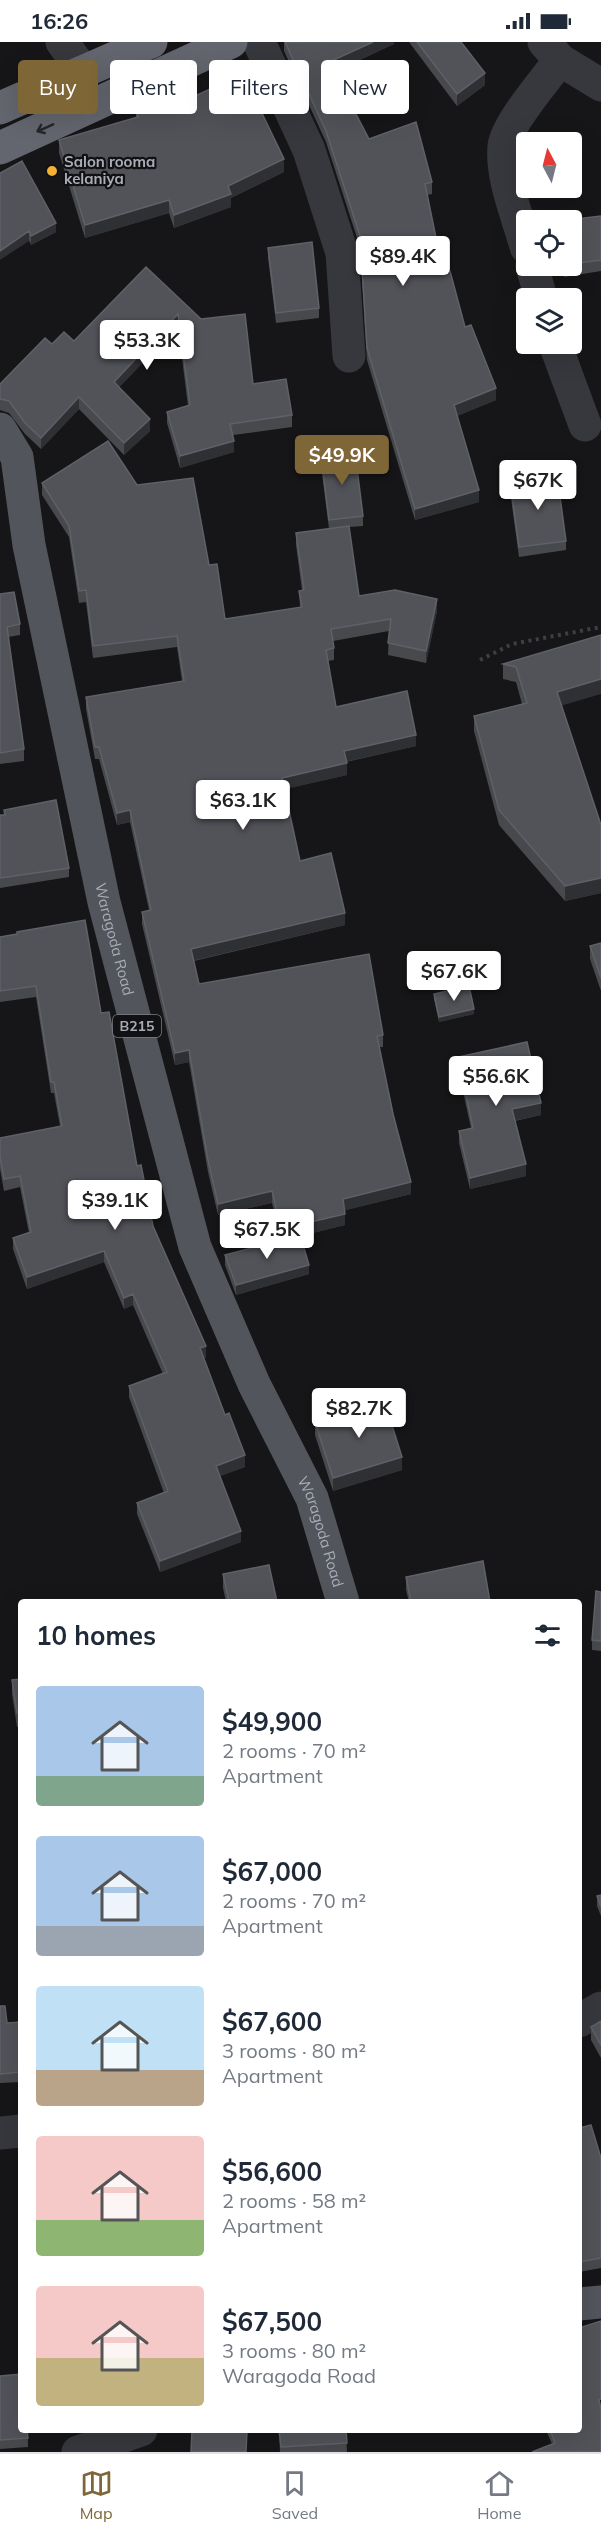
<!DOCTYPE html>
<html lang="en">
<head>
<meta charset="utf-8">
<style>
	:root { --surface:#fff; --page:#f2f2f3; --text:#1f2937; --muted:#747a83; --line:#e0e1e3; --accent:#7e6636 }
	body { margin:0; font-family:Mulish,sans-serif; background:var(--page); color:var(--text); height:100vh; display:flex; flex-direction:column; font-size:22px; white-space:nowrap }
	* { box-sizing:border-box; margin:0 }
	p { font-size:20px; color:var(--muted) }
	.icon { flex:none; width:33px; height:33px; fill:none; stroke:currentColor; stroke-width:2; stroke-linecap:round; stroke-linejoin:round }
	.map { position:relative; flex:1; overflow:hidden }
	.sheet { position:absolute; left:18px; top:1557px; width:564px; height:834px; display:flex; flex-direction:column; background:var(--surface); border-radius:6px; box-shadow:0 6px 24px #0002 }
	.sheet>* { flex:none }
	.top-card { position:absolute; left:18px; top:18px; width:566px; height:54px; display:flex; gap:12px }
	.needle { width:39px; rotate:353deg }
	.buttons { position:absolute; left:516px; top:90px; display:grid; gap:12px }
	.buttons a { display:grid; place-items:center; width:66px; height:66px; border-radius:6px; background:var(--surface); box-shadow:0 6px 24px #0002; font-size:30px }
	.price { position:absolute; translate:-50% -51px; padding:0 14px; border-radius:6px; background:#fff; color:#222; font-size:20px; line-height:39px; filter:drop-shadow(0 2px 3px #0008) }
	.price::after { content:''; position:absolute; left:50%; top:36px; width:18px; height:14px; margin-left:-9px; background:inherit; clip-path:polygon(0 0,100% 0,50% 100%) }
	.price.active { background:var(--accent); color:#fff }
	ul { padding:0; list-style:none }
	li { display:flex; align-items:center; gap:18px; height:150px; padding:0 18px }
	li span { display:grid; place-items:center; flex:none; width:168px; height:120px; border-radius:6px; color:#555 }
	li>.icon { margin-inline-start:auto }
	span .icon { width:72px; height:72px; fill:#fffc; stroke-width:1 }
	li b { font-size:26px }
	h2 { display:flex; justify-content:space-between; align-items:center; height:72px; padding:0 18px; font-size:26px }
	.pill { padding:0 21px; border-radius:6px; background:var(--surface); box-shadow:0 6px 24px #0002; font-size:21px; line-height:54px }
	.pill.active { background:var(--accent); color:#fff }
	.status { display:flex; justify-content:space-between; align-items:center; height:42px; padding:0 30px; background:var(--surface); direction:ltr }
	.status svg { height:16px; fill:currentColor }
	.menu { display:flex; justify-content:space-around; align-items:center; height:84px; border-top:2px solid var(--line); background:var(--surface); font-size:16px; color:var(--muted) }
	.menu a { display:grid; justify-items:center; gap:3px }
	.menu .active { color:var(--accent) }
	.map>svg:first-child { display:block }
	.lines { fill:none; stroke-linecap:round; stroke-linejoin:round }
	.path { stroke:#3d3f44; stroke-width:4; stroke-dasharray:3 4.5; stroke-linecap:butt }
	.minor { stroke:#37383d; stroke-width:33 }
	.major { stroke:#53555c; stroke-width:33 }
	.highway { stroke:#63666e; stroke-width:33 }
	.wall { fill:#47494d }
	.shaded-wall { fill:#2f3033 }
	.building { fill:#525359; stroke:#5f6168; stroke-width:1.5 }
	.oneway { stroke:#26262a }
	.poi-dot { fill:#f2b134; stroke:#111113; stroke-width:2 }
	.labels { text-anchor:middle; stroke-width:4.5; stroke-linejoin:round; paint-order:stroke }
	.shield { fill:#111113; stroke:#7b7e86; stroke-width:1.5 }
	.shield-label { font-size:14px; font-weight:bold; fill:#a8adb8 }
	.poi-label { font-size:15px; font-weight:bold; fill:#a8adb8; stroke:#111113; text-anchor:start }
	.street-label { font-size:15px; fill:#a8adb8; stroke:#111113 }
</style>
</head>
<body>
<div class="status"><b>16:26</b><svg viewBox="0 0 49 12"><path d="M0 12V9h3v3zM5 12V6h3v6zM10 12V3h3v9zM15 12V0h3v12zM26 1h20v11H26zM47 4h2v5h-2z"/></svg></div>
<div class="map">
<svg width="601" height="2410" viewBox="0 0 601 2410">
	<rect width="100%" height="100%" fill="#161618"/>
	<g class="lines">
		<path class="path" d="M480,618L512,602L601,585"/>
		<path class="minor" d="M62,0L84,30
			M259,0L309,108L342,211L349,314
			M560,18L601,43
			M526,205C518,174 501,137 504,104C506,83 546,37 560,18L544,0
			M532,224L541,256
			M555,302L585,383
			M579,1979L601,1966
			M0,2091L21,2089
			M78,2410L141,2388"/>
		<g class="major">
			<path id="s1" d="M0,387L17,415L29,503L104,860L195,1205L254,1342L312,1456L343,1560"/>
			<path d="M579,2262L601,2260"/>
		</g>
		<path class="highway" d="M0,66L151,0
			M0,106L231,0"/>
	</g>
	<path class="wall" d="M284,0H394V2L334,30L369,97L432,140V152L427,153L443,230L465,285L496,358L457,374L479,460L415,478L367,318L360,205L326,100L284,9Z
		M409,0H461L485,43L457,64Z
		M195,54L284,130L231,156V165L174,186L169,171L85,196L59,111V98L136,75V67Z
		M0,131L56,190L31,203Z
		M601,174V229L564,235L563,224H572V178Z
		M268,206L319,266V276L276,281L268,215Z
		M146,225L253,342L292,373V385L233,393L234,410L180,426L167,381V370L188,364L178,284L119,345L150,389L124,413L79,367L41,407L25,392L9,371L0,368V342L52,302L74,299Z
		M321,414L363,474V484L349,485L359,554L437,569L426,621L388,613L389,589L333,599L334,606V618L328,619L336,665L416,704L346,720L347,733L284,747L300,819L345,883L194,919L199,942L383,993V1005H379L411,1152L345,1168V1183L300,1194L309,1232L236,1253L225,1223V1213L281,1198L272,1161L218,1173L208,1130L189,1020L175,1023L142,882V870L149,868L130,780L117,783L99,717H95L86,667V655L182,639L177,605L93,616L86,560L79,561L69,495L42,453V441L137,443L209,523L225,577L300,566L299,549L302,548L296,503V491L329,487L321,423Z
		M510,439L566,499V508L519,515L510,449Z
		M0,552L20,582V593L8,595L24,707V719L0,722Z
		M601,593L562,664L601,783V851L565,859L499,783L474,689V674L522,662L516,640L503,637V622Z
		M4,768L69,826V835L0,846V773H4Z
		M0,895L101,971L137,1124L153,1184L206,1315L204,1316L245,1425L219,1434L241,1500L160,1530L137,1472V1461L164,1451L129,1355V1344L163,1332L133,1263L124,1267L104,1220L27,1247L13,1207V1196L29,1191L20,1145L4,1149L0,1127V1096L60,1084L54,1051H51L36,955L0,960Z
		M601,901V949L590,917V904Z
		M434,952L474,972L439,980L434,957Z
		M458,1015L541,1073L515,1079L526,1134L470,1147L459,1101V1089L471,1086L458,1027Z
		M315,1380L402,1428L333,1449L315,1393Z
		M223,1532L277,1560H226L223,1546Z
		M406,1535L490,1560H409L406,1548Z
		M601,1550V1609L592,1608V1598Z
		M21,1637V1684L17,1685L12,1652V1638Z
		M601,1853V1874L597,1864V1854Z
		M0,1964L7,1981L21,1980V2040L0,2041Z
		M601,1979V2016L591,1998V1985Z
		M579,2086L601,2116V2226L579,2230Z
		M0,2334L28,2396V2405L0,2407Z
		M279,2388H346L347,2410H280Z
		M546,2388H579L601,2410L552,2402Z"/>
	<path class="shaded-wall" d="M373,0H394V2L329,32V20Z
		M485,31V43L457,64V52Z
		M284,117V130L231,156V165L174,186V173L228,144Z
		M169,158V171L85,196V183Z
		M56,181V190L31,203V194Z
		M29,189V199L0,218V209Z
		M178,272V284L114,351V340Z
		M496,346V358L454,375V363Z
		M79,355V367L41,407V396Z
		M150,377V389L124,413V401Z
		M234,399V410L180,426V414Z
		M479,448V460L415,478V467Z
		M437,557V569L426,621V609Z
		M601,637V652L557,665V650Z
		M416,693V704L344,720V709Z
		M347,721V733L282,748V736Z
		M130,768V780L117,783V771Z
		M601,836V851L565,859V844Z
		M345,871V883L191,919V907Z
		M474,967V972L439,980V975Z
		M189,1008V1020L175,1023V1011Z
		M541,1061V1073L512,1079V1067Z
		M526,1122V1134L470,1147V1136Z
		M411,1140V1152L343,1169V1157Z
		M272,1149V1161L218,1173V1162Z
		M345,1172V1183L281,1199V1187Z
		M104,1209V1220L27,1247V1235Z
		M309,1223V1232L236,1253V1243Z
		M133,1252V1263L124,1267V1256Z
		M206,1304V1315L200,1318V1306Z
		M245,1413V1425L216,1436V1424Z
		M402,1415V1428L333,1449V1436Z
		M241,1489V1500L160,1530V1519Z"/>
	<path class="building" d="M285,0H373L329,20L369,97L416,80L432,140L425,142L443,230L450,229L465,285L471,283L496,346L454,363L479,448L415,467L367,306L360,194L326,89Z
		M417,0H461L485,31L457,52Z
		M243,32L284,117L228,144L231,152L174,173L169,158L85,183L59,98L138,75L136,67L193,47L195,54Z
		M22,119L56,181L31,194L29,189L0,209V131Z
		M601,174V218L572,222V178H568Z
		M312,200L319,266L276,271L268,206Z
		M146,225L201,277L245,272L253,342L286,337L292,373L230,382L234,399L180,414L167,370L190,363L178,272L114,340L150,377L124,401L79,355L41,396L25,381L9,359L0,357V342L45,296L52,302L64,290L74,299Z
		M108,399L137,443L193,436L209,523L217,522L225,577L302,565L299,549L304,548L296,491L349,484L359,554L395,548L437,557L426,609L388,601L391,577L331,587L334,606L326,608L336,665L407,649L416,693L344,709L347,721L282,736L300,819L331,811L345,871L191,907L199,942L369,912L383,993L377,994L393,1072L411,1140L343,1157L345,1172L281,1187L272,1149L218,1162L208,1118L189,1008L175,1011L142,870L151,868L130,768L117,771L99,705H95L86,655L184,639L177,594L93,604L86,548L79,549L69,484L42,441Z
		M355,410L363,474L329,478L321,414Z
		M557,433L566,499L519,505L510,439Z
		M14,550L20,582L7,585L24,707L0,711V552Z
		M601,593V637L557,650L601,783V836L565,844L499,768L474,674L527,661L516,625L503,622Z
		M56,758L69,826L0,836V773H5L4,768Z
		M85,878L101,971L109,970L137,1124L141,1123L153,1184L206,1304L200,1306L225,1373L229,1371L245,1413L216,1424L241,1489L160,1519L137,1461L168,1449L129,1344L167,1330L133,1252L124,1256L104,1209L27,1235L13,1196L31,1190L20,1134L4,1137L0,1115V1096L62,1084L54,1040H51L36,944L0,949V895L17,892V890Z
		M601,901V936L590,904Z
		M469,944L474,967L439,975L434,952Z
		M527,1000L541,1061L512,1067L526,1122L470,1136L459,1089L473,1086L458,1015Z
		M300,1193L309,1223L236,1243L225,1213Z
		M384,1358L402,1415L333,1436L315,1380Z
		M483,1519L490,1560H411L406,1535Z
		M269,1523L277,1560H229L223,1532Z
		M596,1549L601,1550V1599L592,1598Z
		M21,1637V1671H17L12,1638Z
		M601,1853V1865L597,1854Z
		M0,1964H5L7,1981L21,1980V2030L0,2032Z
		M601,1979V2003L591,1985Z
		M591,2083L601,2116V2216L579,2220V2086Z
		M601,2279V2357L599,2358L601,2366V2410H532L555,2401L550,2388H579V2286Z
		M21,2332V2388H27L28,2396L0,2398V2334Z
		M192,2388H247L246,2410H191Z
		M279,2388H346L347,2401L281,2405Z"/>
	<defs><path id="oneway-shaft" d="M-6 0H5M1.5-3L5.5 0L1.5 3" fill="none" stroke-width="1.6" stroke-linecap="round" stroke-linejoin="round" transform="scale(1.5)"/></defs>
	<use class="oneway" href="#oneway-shaft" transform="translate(45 86) rotate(156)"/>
	<circle class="poi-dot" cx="52" cy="129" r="6"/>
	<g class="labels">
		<rect class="shield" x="113" y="973" width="48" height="22" rx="4.5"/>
		<g class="shield-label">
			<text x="137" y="989">B215</text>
		</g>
		<g class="poi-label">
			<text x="64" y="125">Salon rooma<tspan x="64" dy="17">kelaniya</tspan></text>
		</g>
		<g class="street-label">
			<text dy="5" stroke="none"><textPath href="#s1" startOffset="525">Waragoda Road</textPath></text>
			<text dy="5" stroke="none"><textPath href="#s1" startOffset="1155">Waragoda Road</textPath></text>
		</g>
	</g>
</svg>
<div class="buttons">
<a><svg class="needle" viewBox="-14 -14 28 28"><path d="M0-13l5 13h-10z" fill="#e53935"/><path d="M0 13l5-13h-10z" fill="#747a83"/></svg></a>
<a><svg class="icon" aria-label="locate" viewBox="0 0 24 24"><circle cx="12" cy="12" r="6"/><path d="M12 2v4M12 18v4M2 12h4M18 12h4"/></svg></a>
<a><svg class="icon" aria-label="layers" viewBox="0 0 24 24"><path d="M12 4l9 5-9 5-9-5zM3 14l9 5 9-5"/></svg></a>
</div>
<b class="price" style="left:403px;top:245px">$89.4K</b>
<b class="price" style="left:147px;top:329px">$53.3K</b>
<b class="price active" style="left:342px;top:444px">$49.9K</b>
<b class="price" style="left:538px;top:469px">$67K</b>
<b class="price" style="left:243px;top:789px">$63.1K</b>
<b class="price" style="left:454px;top:960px">$67.6K</b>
<b class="price" style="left:496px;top:1065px">$56.6K</b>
<b class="price" style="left:115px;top:1189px">$39.1K</b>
<b class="price" style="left:267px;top:1218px">$67.5K</b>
<b class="price" style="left:359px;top:1397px">$82.7K</b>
<div class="top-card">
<a class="pill active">Buy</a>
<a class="pill">Rent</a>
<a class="pill">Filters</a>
<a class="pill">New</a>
</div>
<section class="sheet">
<h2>10 homes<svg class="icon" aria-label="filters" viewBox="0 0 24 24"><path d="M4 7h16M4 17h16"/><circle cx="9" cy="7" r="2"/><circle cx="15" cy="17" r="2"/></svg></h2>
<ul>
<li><span style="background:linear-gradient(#a9c7e8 75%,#7fa58c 0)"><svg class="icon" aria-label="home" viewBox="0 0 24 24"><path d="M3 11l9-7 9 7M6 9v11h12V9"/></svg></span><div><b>$49,900</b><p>2 rooms · 70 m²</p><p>Apartment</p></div></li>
<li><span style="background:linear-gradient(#a9c7e8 75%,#9aa5b1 0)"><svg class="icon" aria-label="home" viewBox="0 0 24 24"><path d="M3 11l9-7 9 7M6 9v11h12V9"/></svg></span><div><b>$67,000</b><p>2 rooms · 70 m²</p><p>Apartment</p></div></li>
<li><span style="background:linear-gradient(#bfe0f5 70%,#b9a48a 0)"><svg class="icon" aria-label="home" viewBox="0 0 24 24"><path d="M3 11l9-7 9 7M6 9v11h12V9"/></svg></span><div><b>$67,600</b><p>3 rooms · 80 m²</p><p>Apartment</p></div></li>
<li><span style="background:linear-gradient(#f6c9c9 70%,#8fb573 0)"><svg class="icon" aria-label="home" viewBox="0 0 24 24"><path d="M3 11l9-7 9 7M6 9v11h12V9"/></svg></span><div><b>$56,600</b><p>2 rooms · 58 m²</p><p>Apartment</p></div></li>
<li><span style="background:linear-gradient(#f6c9c9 60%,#c2b280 0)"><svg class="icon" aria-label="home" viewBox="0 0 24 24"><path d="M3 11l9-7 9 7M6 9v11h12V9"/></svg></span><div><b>$67,500</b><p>3 rooms · 80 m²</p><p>Waragoda Road</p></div></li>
</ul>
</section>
</div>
<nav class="menu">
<a class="active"><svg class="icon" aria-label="map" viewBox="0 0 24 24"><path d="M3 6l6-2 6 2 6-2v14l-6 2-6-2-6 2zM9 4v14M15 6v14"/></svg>Map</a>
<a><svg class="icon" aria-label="saved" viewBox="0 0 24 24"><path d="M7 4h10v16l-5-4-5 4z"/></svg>Saved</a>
<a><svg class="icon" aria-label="home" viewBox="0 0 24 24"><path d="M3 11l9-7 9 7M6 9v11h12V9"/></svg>Home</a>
</nav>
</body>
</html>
